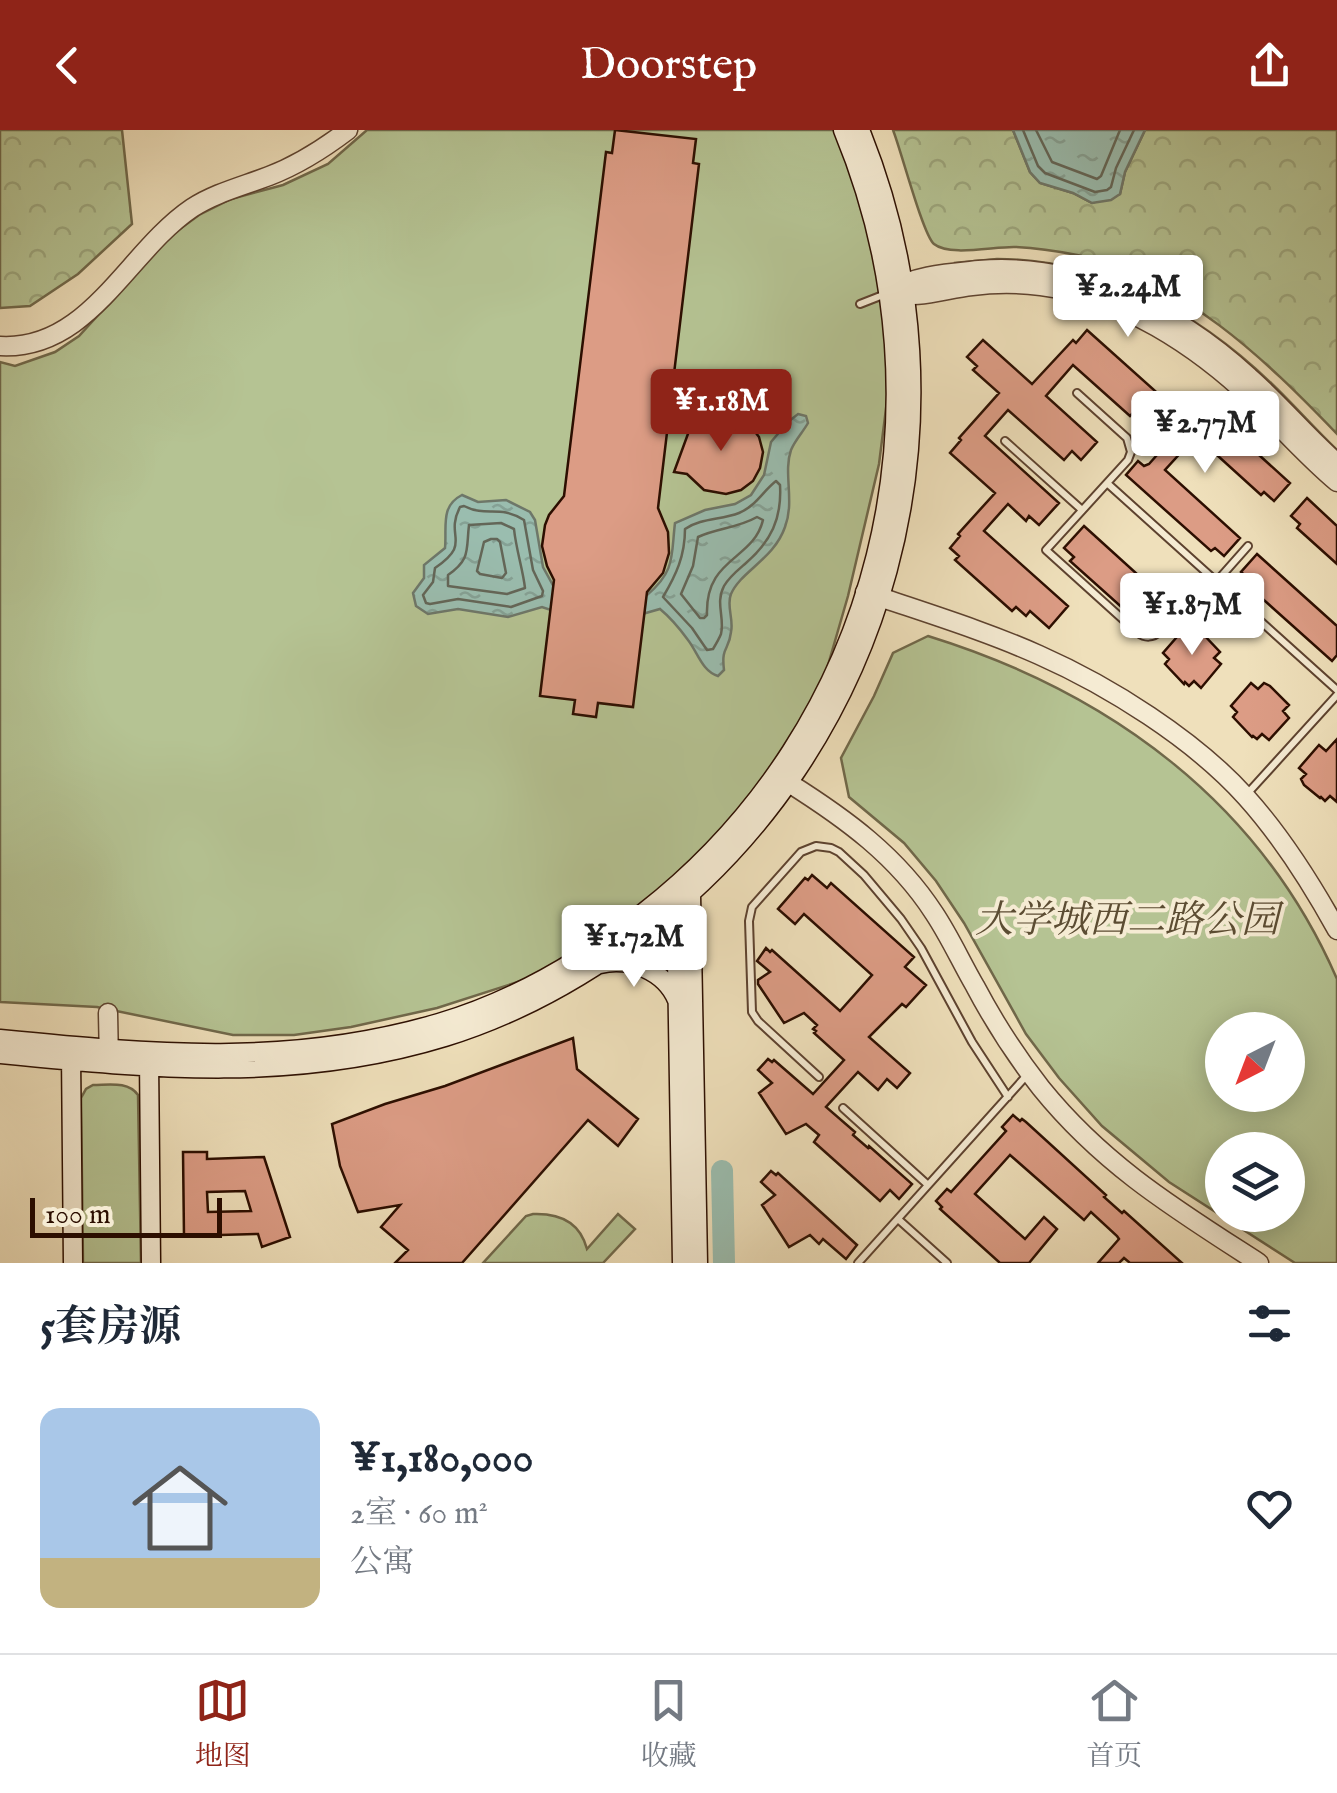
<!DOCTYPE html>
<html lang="zh">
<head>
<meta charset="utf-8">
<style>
	:root { --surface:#fff; --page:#f2f2f3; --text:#1f2937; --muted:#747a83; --line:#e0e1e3; --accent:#8f2418 }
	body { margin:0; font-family:"IM FELL English","Noto Serif SC",serif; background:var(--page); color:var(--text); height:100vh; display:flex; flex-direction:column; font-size:38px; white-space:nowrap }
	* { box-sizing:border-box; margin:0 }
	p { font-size:32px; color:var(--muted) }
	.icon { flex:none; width:55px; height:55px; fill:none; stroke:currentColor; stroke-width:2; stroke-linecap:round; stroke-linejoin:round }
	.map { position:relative; height:1133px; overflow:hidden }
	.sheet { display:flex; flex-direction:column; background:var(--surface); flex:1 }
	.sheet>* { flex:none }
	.needle { width:65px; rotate:222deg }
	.buttons { position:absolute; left:1205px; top:882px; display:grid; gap:20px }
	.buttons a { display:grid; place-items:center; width:100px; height:100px; border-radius:50%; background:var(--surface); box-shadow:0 5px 25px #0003; font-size:50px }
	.scale { position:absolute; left:30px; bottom:25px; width:192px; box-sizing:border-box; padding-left:10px; border:5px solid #2c0e00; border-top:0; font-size:28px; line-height:35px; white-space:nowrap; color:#2c0e00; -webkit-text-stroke:8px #f5ebd3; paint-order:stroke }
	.price { position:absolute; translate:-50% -85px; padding:0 22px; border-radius:10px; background:#fff; color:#222; font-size:32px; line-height:65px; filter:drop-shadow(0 2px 5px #0008) }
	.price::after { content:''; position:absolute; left:50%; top:60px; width:30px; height:22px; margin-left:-15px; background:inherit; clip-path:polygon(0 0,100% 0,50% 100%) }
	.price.current { background:var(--accent); color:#fff }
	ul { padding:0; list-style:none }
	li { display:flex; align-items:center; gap:30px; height:250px; padding:0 40px }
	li+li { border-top:2px solid var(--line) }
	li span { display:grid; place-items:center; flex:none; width:280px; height:200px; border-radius:20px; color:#555 }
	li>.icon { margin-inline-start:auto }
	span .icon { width:120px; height:120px; fill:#fffc; stroke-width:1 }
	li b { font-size:42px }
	h2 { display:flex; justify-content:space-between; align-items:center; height:120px; padding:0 40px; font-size:42px }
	header { display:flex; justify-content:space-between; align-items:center; height:130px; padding:0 40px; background:var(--accent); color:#fff; font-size:45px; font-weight:600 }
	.tabs { display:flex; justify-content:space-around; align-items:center; height:140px; border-top:2px solid var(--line); background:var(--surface); font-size:28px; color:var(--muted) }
	.tabs a { display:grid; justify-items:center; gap:5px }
	.tabs .current { color:var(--accent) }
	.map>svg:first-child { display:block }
	.green { fill:#b5c393; stroke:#70684a; stroke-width:2.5; fill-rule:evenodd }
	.forest { fill:url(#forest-crowns); stroke:#70684a; stroke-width:2.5 }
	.water { fill:url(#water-ripples); stroke:#6e7769; stroke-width:2.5 }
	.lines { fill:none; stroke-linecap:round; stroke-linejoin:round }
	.shore { stroke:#636658; stroke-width:2.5 }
	.river { stroke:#9abdaf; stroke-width:22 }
	.building { fill:#dc9c85; stroke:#2c0e00; stroke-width:2.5; fill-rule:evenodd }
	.service-casing { stroke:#5d422f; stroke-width:10 }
	.tertiary-casing { stroke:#5d422f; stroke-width:21 }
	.secondary-casing { stroke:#2c0e00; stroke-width:21 }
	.service { stroke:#f5ebd3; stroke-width:6 }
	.tertiary { stroke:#f5ebd3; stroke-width:18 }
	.secondary { stroke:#f5ebd3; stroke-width:18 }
	.labels { text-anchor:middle; stroke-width:8; stroke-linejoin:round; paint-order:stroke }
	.park-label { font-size:38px; font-style:italic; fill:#5c4d33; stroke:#f5ebd3 }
</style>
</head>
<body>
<header><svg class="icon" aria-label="back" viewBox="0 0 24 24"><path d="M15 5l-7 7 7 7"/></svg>Doorstep<svg class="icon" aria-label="share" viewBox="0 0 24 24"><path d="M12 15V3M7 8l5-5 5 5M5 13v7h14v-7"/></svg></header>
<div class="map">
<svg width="1337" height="1133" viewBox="0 0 1337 1133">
	<defs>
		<pattern id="forest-crowns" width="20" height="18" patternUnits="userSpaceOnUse" patternTransform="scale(2.5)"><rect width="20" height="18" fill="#b5c393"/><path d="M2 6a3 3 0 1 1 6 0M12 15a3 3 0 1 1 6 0" fill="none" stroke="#9ca67d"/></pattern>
		<pattern id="water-ripples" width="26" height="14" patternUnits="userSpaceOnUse" patternTransform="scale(2.5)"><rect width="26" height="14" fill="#9abdaf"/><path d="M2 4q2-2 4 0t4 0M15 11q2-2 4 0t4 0" fill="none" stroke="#85a195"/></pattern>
	</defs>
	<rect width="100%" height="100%" fill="#efe0bb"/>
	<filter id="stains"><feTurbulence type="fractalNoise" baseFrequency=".002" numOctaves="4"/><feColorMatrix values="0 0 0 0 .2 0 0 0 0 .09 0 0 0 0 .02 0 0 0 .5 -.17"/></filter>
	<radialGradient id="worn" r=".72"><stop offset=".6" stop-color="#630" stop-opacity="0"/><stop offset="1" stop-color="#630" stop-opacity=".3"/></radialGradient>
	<path class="green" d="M367,0H839L885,127L888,263L879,334L848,466L826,542L806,588L747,674L615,805L527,849L437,878L351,897L294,905H233L97,877L0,872V232L15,236L55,222L79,206L169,107L199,85L231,69L283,55L328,34Z
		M997,129C1102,129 1197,182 1272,254C1294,275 1314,298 1337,320V323L1100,147C1047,130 1010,132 955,136V133Z
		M928,506C1109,562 1260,672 1337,849V1133H1295L1169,1052L1102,996L1059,948L1026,904L964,793L936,751L904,713L849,667L841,628L874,566L893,523ZM1222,900H1288V965H1222ZM1222,1020H1288V1085H1222Z
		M93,955C109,955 128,951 138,965L141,1133H83L81,968L86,959Z
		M533,1084C560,1083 580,1092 587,1119L618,1084L635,1099L603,1133H483L526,1086Z"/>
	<path class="forest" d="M0,0H122L132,94L78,144L30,176L0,178Z
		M893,0H1013L1030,42L1040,53L1073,63L1092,73L1120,64L1125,42L1145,0H1337V304C1263,227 1184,151 1077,125C1057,121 1036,118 1016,117C995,116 950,127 934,114C923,105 901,20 893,0Z"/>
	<path class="water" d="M1013,0H1145L1125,42L1120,64L1111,70L1092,73L1073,63L1040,53L1030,42Z
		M798,284L806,286L808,293C803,302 795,310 791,320C783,343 795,371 785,397C774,429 741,441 731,464C726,476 734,489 731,502C729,521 721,516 724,540L718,546C702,541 698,523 688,510C680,499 671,488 660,479L639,485L563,484L542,477L508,487L458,479L428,484L416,476L413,463L424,448V435L445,418C447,397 440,376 462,365L478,372L506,370L530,382L535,390L543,437L554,457L647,465C676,441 671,425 675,393L705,380L735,374L751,365L764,345L771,312L788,292Z"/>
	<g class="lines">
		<path class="shore" d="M1023,0L1038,36L1045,43L1095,62L1107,60L1111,57L1116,38L1134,0
			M1036,0L1052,32L1097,49L1101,46L1120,0
			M776,351L780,355C782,389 771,411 746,433C738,440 729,447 724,456C715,473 725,488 721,504C719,509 716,514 713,519L707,520L692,498L663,467C676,445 685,426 685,399C701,388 721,390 739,383C756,376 763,361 776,351Z
			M464,376C488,388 498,374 524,390L533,440L543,461L542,466L511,477L458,469L430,474L426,473L423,465L433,452L435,438C473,412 444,408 460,377Z
			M757,387L763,390C753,431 705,427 707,485L704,488H700L681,464L693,436L698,407C717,398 738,398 757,387Z
			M501,393L514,399C516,419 523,440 525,458L507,464L448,456V445C471,429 466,420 469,395Z
			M491,409H497L500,412L506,443L502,448L480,444L477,441L484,412Z"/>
		<path class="river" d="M722,1041L724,1133"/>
	</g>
	<path class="building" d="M615,0L696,9L693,33L699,34L658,378L668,402L669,423L663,443L647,462L633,577L598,573L596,587L573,584L575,570L540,566L554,450L547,436L542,416L545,395L549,385L564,366L606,22L612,23Z
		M1087,200L1163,268L1147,286L1138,278L1130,286L1073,235L1046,266L1097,312L1081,330L1072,321L1064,330L1008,280L985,306L1059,373L1039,395L1029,386L1026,391L1008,374L984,401L1068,476L1049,498L1030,481L1026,486L1016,477L1012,481L955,430L959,426L950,418L960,406L958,404L995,363L950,323L961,310L959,308L999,263L973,240L977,236L967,227L983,210L1032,254L1073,210L1076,213Z
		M1196,268L1290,353L1274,371L1264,362L1261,365L1196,306L1165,340L1240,408L1224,426L1215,418L1211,421L1126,345L1138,331L1144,336L1149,334L1187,291L1190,286L1184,281Z
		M722,284L737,287L750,295L759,307L763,322L760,338L753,351L741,360L726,364L704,360L687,344L674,342L689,301L707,287Z
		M1307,368L1337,396V434L1297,398L1300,394L1291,386Z
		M1084,396L1169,473L1149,495L1140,486L1136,490L1070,431L1074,427L1064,418Z
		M1257,424L1337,496V525L1332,531L1246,454L1250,450L1241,442Z
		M1183,500L1190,507L1196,500L1202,503L1220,522L1214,528L1221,534L1201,558L1194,551L1189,556L1185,552L1184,554L1165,534L1169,529L1163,523Z
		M1251,553L1258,559L1264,553L1270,556L1289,575L1283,581L1289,588L1269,610L1262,604L1257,609L1253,606L1252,607L1233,587L1237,582L1231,576Z
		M1337,609V672L1330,666L1325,671L1321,667L1320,668L1304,655L1301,649L1306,644L1299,638L1319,615L1326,621Z
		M812,745L827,758L831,753L914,827L905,837L926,855L906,877L902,874L869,907L910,943L897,958L887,949L878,960L858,942L826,977L855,1002L853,1005L868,1018L869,1016L912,1054L899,1069L890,1060L880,1071L814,1012L819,1005L806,994L786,1004L759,963L772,953L758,940L768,929L772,932L774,930L813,964L844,930L814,903L816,901L813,899L817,895L804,883L784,893L758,854V850L770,842L757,831L766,818L770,822L772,820L840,881L872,845L804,784L795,794L778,779L805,748L808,750Z
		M573,908L577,939L638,989L618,1016L588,990L462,1133H395L408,1120L381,1097L400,1075L358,1082L340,1036L332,994L385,974L445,956Z
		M1013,985L1020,991L1022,989L1026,992L1106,1065L1104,1067L1122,1083L1124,1081L1182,1133H1130L1124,1128L1119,1133H1098L1119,1109L1117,1106L1091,1082L1084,1090L1010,1025L975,1064L1025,1109L1044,1087L1057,1099L1029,1133H1000L940,1079L942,1077L936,1071L947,1059L951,1062L1006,1001L1002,997Z
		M183,1022H207V1029L264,1027L290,1107L262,1117L258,1104L184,1106ZM245,1061L251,1081L208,1082L207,1062Z
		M771,1041L776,1045L778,1043L857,1115L846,1129L823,1109L819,1114L810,1105L789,1117L762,1075L775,1065L761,1052Z"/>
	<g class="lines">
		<g class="service-casing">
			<path id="service" d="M860,174L883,165
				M1077,263L1127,308L1131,322L1128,330L1046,420L1138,503C1145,508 1153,508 1159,502L1210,446
				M1005,311L1082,380
				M1107,353L1337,560
				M1217,451L1248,416
				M1247,664L1337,565
				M819,947L758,891L752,882L749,791L752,777L801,722L816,716L831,718L839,722L864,745L901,789L921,818L972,912L1008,967
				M843,978L928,1055
				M898,1089L947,1133
				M858,1133L1028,944"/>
		</g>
		<g class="tertiary-casing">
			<path id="tertiary" d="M890,161C914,145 950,143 979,140C1080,132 1176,180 1249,247C1280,274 1306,306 1337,333
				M889,163C916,170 945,159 972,156C995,153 1018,153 1041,156C1121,166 1198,217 1254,271C1282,298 1307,327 1337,352
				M0,216C89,221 127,122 192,78C215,63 243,56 269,46C298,35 323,19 348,0
				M865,462C923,482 983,500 1039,525C1109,556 1194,609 1246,667C1282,707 1311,753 1337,800
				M789,653C846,689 897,726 934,783C950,807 961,832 975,856C994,892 1016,926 1041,958C1104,1036 1177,1080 1259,1133
				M108,883L109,932"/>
		</g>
		<g class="secondary-casing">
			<path id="secondary" d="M691,764L698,1133
				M676,772L682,1133
				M600,834C630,827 665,841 677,870
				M0,909C153,924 289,937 439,893C513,871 582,831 643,783C882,597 958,278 843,0
				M0,924C153,939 295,953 445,907C516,885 581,849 640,805C890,618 977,288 860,0
				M71,924L73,1133
				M149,929L151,1133"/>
		</g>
		<use href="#service" class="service"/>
		<use href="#tertiary" class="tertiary"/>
		<use href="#secondary" class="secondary"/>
	</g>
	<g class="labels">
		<g class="park-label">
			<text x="1127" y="802">大学城西二路公园</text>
		</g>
	</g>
	<rect width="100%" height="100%" filter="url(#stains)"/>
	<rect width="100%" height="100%" fill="url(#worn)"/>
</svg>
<div class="buttons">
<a><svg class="needle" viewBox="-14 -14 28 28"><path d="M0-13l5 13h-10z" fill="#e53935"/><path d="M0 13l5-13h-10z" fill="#747a83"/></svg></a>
<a><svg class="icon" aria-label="layers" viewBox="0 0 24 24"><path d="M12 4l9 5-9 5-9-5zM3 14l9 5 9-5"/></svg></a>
</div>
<div class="scale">100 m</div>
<b class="price" style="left:1128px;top:210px">¥2.24M</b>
<b class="price current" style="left:721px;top:324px">¥1.18M</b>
<b class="price" style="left:1205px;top:346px">¥2.77M</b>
<b class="price" style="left:1192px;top:528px">¥1.87M</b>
<b class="price" style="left:634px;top:860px">¥1.72M</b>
</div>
<section class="sheet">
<h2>5套房源<svg class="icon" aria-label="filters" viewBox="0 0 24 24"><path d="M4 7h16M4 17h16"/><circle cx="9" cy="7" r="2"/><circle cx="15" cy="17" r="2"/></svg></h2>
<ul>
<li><span style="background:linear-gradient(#a9c7e8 75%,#c2b280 0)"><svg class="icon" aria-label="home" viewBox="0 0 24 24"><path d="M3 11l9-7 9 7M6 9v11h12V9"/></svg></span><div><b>¥1,180,000</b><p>2室 · 60 m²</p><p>公寓</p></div><svg class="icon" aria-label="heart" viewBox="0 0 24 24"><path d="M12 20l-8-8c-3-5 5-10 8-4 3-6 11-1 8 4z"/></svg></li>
</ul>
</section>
<nav class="tabs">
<a class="current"><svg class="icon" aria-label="map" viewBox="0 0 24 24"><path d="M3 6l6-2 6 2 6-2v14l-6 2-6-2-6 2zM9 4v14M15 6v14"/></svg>地图</a>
<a><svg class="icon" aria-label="saved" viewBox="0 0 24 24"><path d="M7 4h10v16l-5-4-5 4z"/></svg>收藏</a>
<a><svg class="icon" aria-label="home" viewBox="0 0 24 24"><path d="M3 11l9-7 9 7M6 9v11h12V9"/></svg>首页</a>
</nav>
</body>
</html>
